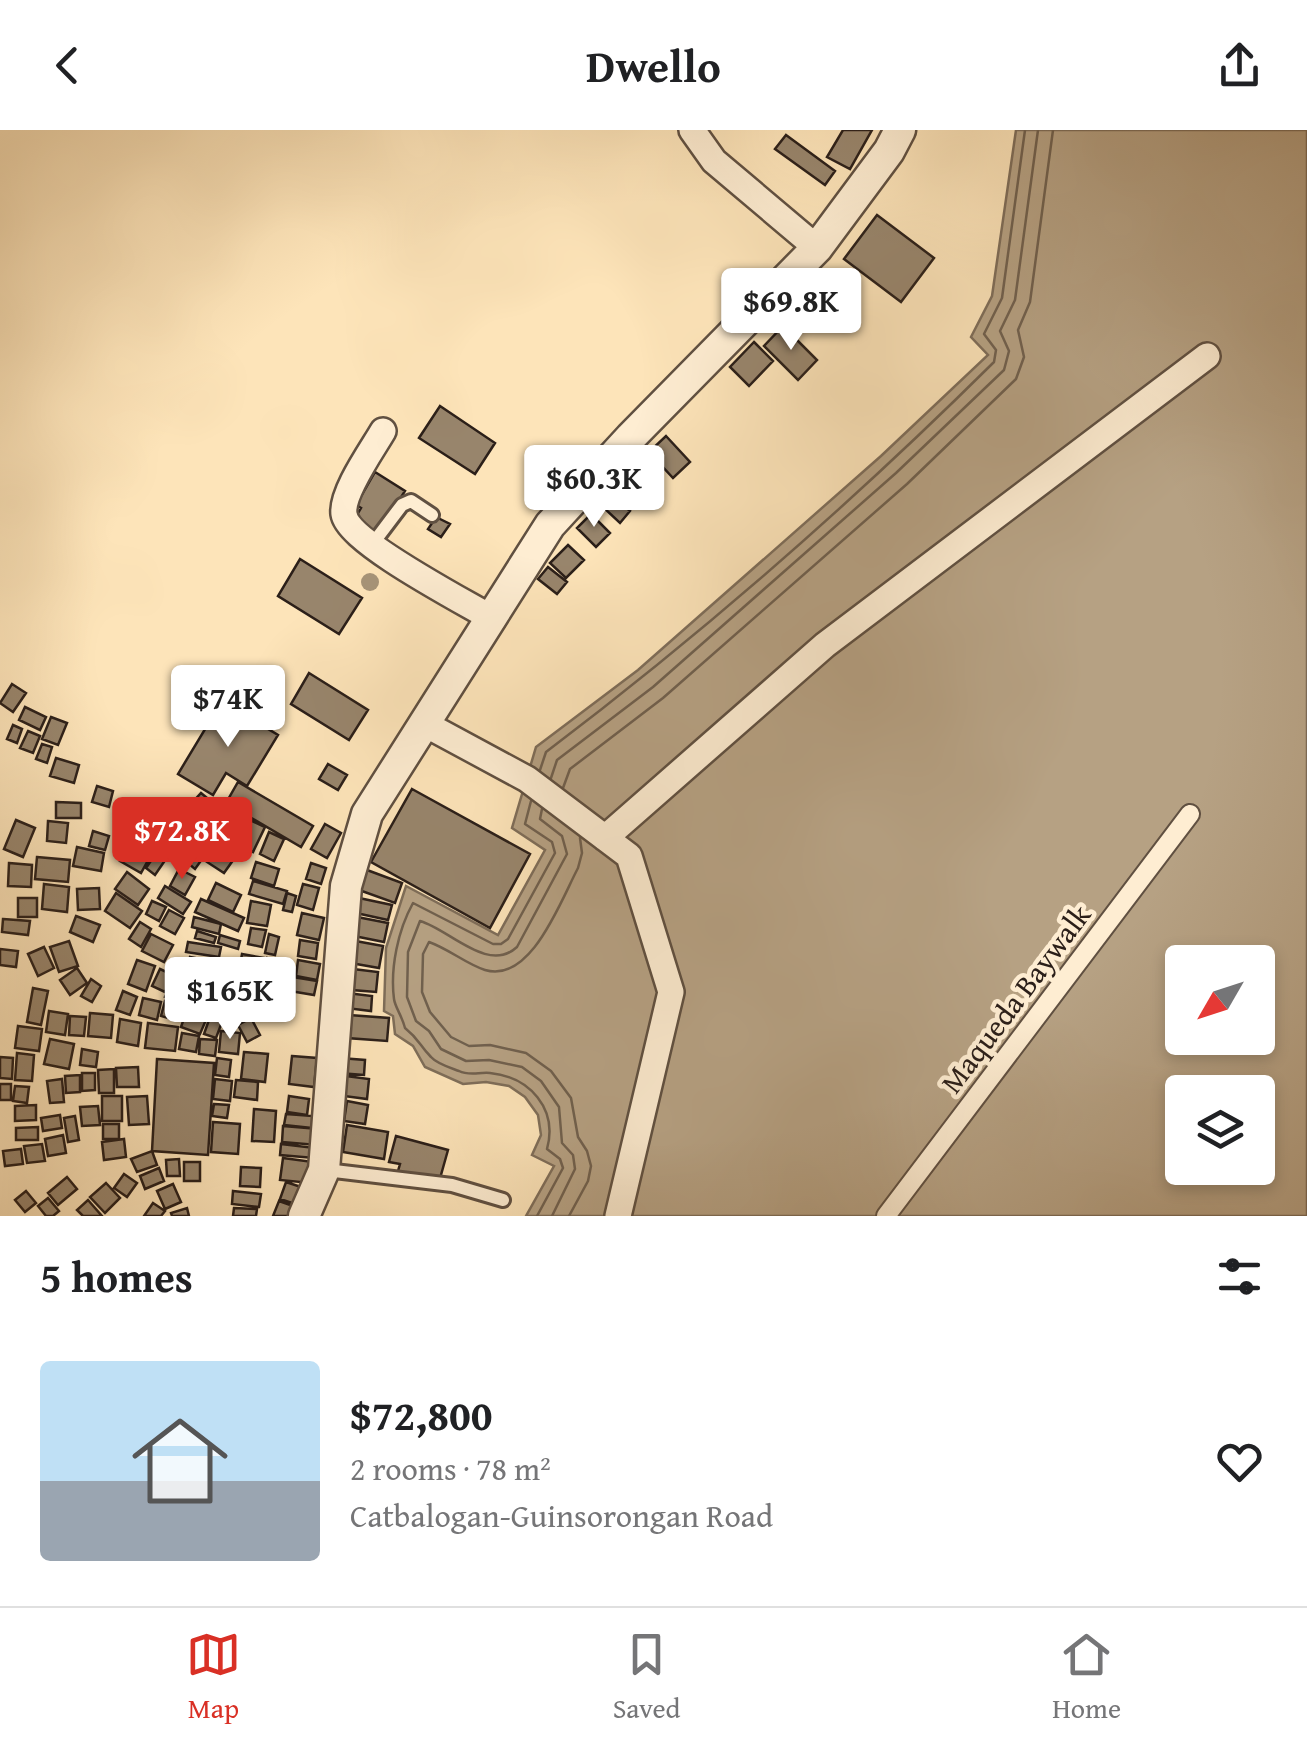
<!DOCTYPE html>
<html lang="en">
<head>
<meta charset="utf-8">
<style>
	:root { --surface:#fff; --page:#f2f2f2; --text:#202124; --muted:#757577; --line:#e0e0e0; --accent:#d93025 }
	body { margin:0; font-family:"Gentium Book Plus",serif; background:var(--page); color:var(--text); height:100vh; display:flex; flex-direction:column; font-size:38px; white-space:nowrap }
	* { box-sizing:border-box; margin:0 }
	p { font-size:32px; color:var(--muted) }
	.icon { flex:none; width:55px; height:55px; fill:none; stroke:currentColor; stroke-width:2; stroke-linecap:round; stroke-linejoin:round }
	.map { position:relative; height:1086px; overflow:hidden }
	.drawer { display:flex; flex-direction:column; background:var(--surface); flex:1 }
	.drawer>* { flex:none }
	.needle { width:65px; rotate:231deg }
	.tools { position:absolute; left:1165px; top:815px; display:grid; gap:20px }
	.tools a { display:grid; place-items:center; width:110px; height:110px; border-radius:10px; background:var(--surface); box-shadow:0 5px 15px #0003; font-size:50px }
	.price { position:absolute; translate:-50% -85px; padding:0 22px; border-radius:10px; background:#fff; color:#222; font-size:32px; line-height:65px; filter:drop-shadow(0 2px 5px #0008) }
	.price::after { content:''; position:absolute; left:50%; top:60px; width:30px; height:22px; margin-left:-15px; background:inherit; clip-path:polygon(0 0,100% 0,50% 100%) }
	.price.selected { background:var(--accent); color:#fff }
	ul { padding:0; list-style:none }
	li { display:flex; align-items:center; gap:30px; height:250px; padding:0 40px }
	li+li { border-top:2px solid var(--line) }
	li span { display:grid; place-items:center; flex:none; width:280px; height:200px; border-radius:10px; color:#555 }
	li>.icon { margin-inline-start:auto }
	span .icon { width:120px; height:120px; fill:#fffc; stroke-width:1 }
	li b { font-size:42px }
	h2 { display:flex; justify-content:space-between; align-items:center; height:120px; padding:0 40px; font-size:42px }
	header { display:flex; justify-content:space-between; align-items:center; height:130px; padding:0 40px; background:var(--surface); font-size:45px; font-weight:700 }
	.tab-bar { display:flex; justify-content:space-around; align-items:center; height:140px; border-top:2px solid var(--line); background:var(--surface); font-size:28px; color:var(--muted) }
	.tab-bar a { display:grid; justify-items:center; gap:5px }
	.tab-bar .selected { color:var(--accent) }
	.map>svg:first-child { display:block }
	.water { fill:#b6a183; stroke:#7e6d59; stroke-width:2.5; fill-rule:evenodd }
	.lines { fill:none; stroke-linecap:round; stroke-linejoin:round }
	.shore { stroke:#70604e; stroke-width:2.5 }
	.building { fill:#98856c; stroke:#2b1f19; stroke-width:2.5 }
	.service-casing { stroke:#605041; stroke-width:18 }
	.pedestrian-casing { stroke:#605041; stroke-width:22 }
	.minor-casing { stroke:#605041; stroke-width:30 }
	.tertiary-casing { stroke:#605041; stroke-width:35 }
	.service { stroke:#feedd2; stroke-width:12 }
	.pedestrian { stroke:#feedd2; stroke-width:18 }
	.minor { stroke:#feedd2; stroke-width:25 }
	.tertiary { stroke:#feedd2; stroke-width:30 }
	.tree { fill:#a69377 }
	.labels { text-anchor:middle; stroke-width:9; stroke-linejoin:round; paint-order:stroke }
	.street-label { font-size:30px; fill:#2b1f19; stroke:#feedd2 }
</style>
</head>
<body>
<header><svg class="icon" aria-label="back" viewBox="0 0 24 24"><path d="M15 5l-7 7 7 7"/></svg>Dwello<svg class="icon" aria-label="share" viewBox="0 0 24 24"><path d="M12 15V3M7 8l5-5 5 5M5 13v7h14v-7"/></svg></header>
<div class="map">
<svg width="1307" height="1086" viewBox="0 0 1307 1086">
	<rect width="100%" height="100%" fill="#fde4b9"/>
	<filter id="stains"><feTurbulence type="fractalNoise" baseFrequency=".002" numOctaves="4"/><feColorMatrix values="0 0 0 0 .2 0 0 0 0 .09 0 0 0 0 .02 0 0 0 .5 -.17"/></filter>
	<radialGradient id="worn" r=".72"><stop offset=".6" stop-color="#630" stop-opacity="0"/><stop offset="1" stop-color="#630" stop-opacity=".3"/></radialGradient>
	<path class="water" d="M1016,0H1307V1086H526L554,1036L532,1025L541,1005L538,985L525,967L509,956L486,952L463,954L425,937L413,916L395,904L393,886L384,881L386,818L406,756L498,805L545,720L512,698L536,617L638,540L881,326L988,225L971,207L992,166ZM1182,832H1258V908H1182ZM1182,962H1258V1038H1182Z"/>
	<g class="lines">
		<path class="shore" d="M540,640L546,622C703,503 854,371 994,232L996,220L984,204L1002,168L1025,0
			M551,648L557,630L653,557L896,343L1004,240L1009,221L1000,201L1015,170L1038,0
			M563,658L570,639L663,568L907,354L1016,249L1024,227L1018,200L1030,172L1053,0
			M531,671L525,694L552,712L555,723L508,809L501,814H493L413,773C398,800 390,838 394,869C395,877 402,886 405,898C420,910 419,915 431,927C437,934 451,938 459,941C469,946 479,942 490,943C530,947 558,979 547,1019L560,1029L563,1038L537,1086
			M542,679L540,689L562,706L567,724L517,817C488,844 449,799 420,791L408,822L407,867L416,891L429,901L441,919L466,931L489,930L522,937L541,951L559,977L562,1013L573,1025L575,1039L552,1086
			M569,1086L588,1051L591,1036L587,1021L578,1007L571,968L551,941L526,923L490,915L469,916L451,907L430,882L422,862L423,824L429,812C449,819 466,834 485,840C531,854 561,770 578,738L582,723L580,708"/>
	</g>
	<path class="building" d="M843,0H872L850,39L827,27Z
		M786,5L835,41L825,55L775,19Z
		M877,85L934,128L901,172L844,129Z
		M783,196L817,230L798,250L764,216Z
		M754,212L773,231L749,256L730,237Z
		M440,276L495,313L475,344L419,308Z
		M666,306L690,332L673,348L649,322Z
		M643,328L658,344L643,357L628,342Z
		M375,342L405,361L375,408L352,393L361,378L356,375Z
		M624,350L642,366L632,377L614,362Z
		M613,366L630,381L620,393L603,377Z
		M591,384L610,403L596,417L577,398Z
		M436,387L450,394L441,407L428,399Z
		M568,415L584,430L566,448L550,433Z
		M300,429L362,468L339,504L278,466Z
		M548,437L567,452L557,464L538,449Z
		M309,543L368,580L349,610L291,574Z
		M12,554L26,563L13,582L0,573Z
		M222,571L278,605L247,656L226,643L213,665L178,644Z
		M25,577L46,587L40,600L19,590Z
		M51,587L67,593L58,615L42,609Z
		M13,595L22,599L17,613L7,609Z
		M28,601L40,606L33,623L20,618Z
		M42,614L52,617L47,633L36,629Z
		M56,628L79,635L74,653L50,646Z
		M328,634L347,645L338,660L319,649Z
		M238,652L313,696L301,717L226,673Z
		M97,656L113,661L109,677L92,672Z
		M412,659L530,724L490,798L371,732Z
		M201,663L212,672L201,683L191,674Z
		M214,671L232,686L220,702L202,687Z
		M56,672L81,673V688H56Z
		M148,678L161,689L152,701L139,689Z
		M237,681L248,687L234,714L222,708Z
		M16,690L35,698L23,727L4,719Z
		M250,690L265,697L253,722L238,715Z
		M48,691L68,693L66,713L47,711Z
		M166,691L185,706L174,720L155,705Z
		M203,694L219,707L206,723L190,710Z
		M325,694L341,703L327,728L311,719Z
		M93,701L109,706L105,720L89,716Z
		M135,702L157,714L141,743L120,731Z
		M269,702L284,709L274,731L260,724Z
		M188,711L205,725L195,739L177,724Z
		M218,715L236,726L224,743L207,732Z
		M77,717L104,723L101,741L73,736Z
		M159,719L168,726L155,745L146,738Z
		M37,727L70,730L68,752L35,749Z
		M256,732L279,739L274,756L251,748Z
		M9,733L32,735L31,757L8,756Z
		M311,733L326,738L321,754L306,749Z
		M179,739L195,747L185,765L170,756Z
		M367,740L402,753L395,773L359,760Z
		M127,742L149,759L138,775L115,759Z
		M253,751L287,761L283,774L249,764Z
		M216,753L241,765L233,782L208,770Z
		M44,754L69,757L67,782L42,779Z
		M303,754L319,758L313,780L297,775Z
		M165,756L191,772L183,784L158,768Z
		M99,758L100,779L78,780L77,759Z
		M116,763L142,781L130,798L105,781Z
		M287,763L296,766L292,782L283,780Z
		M18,768H37V787H18Z
		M359,768L392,775L388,790L356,783Z
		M201,769L244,788L238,801L195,782Z
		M152,771L166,777L159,791L146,784Z
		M251,771L271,775L267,796L247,793Z
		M169,780L184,788L175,804L160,796Z
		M302,783L324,788L319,810L297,805Z
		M76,786L100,795L93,812L70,802Z
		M194,787L221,794L219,804L192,797Z
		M357,787L388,793L384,812L354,806Z
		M3,789L30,791L28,805L2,802Z
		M140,792L151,799L141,817L129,809Z
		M251,798L266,800L262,817L248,814Z
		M197,801L216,807L214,813L195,808Z
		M151,804L173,815L164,832L142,821Z
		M269,804L279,807L275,825L265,823Z
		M220,805L240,811L238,819L218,813Z
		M300,810L318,813L316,829L298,826Z
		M350,810L383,816L379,838L345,832Z
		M69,811L78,836L59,842L50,817Z
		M188,812L221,817L219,827L186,822Z
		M44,817L54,838L38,846L28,824Z
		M0,819L18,821L16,837L0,835Z
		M242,824L264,828L258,856L237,852Z
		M190,827L210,831L206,851L186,846Z
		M267,828L278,831L273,853L262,851Z
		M137,830L155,836L146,861L128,854Z
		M298,830L320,834L317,850L296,846Z
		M77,838L87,853L70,865L60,850Z
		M160,839L173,845L165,862L152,856Z
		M353,839L378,842L376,862L352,860Z
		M211,841L232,848L228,863L206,857Z
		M175,846L188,852L178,873L165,867Z
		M287,846L317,851L314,865L284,860Z
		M91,849L101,856L92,872L81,866Z
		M238,854L258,858L256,873L235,870Z
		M33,858L48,861L41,895L27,892Z
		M196,859L216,868L210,882L190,873Z
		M123,861L137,867L130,885L116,880Z
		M347,863L372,866L371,881L346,878Z
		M143,868L161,872L157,890L139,885Z
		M165,871L179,875L175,890L161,886Z
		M219,872L236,880L229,893L212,885Z
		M188,877L208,885L200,904L181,897Z
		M49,881L68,884L65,905L46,902Z
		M90,883L113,885L111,908L88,906Z
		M349,885L389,888L387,911L347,908Z
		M70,886L86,887L84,906L69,905Z
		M210,887L222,892L216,908L204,904Z
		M251,888L260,905L247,912L238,895Z
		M120,889L141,893L138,916L117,912Z
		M148,893L178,897L175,921L145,918Z
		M18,896L42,899L39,921L15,918Z
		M221,901L240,903L238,924L219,922Z
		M182,903L199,906L196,922L179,919Z
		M50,909L74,914L69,939L44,934Z
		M200,909L217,910L215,926L199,924Z
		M82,919L98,922L96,937L80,935Z
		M244,922L268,924L265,952L241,949Z
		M17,923L34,925L32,951L15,950Z
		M292,926L317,928L314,957L289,954Z
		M0,927L13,928L12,949L0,948Z
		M217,928L231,930L229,947L215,945Z
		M340,928L365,930L364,945L339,943Z
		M157,929L214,933L208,1025L152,1021Z
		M138,937L139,957H117L116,938Z
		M114,939V963H99L98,940Z
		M82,943H95V960L82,961Z
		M80,945V962L66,963L65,946Z
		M346,946L369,949L367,969L344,966Z
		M62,949L64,972L50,973L47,951Z
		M215,949L232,951L230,971L213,969Z
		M236,950L258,952L257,970L234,967Z
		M0,954H11V970H0Z
		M15,956L29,957L27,973L13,971Z
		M102,966H122V991H102Z
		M147,966L149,994L129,995L127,967Z
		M289,966L309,969L307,985L287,982Z
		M347,971L368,975L365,994L344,991Z
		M214,974L229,975L227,988L212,986Z
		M36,975V990L15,991V976Z
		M98,976L100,995L82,996L80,977Z
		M254,979L276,981L274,1012L252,1011Z
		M286,984L313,986L312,998L284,995Z
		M60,985L62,998L43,1001L41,988Z
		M75,986L79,1010L68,1012L64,988Z
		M213,992L240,994L238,1024L211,1022Z
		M103,994H119V1009H103Z
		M347,995L388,1002L384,1029L343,1022Z
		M283,996L319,999L317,1015L282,1012Z
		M38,997V1010H16V998Z
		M63,1005L66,1023L48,1026L45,1009Z
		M396,1006L448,1020L439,1052L398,1041L400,1034L389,1032Z
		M124,1009L126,1027L104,1030L102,1012Z
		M42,1014L45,1031L27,1033L24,1016Z
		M281,1014L315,1018L314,1028L280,1025Z
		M21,1019L23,1034L5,1036L3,1021Z
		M152,1021L157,1035L137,1042L131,1029Z
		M283,1028L313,1032L310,1053L280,1050Z
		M179,1029L180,1046H167L166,1030Z
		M184,1032H200V1051H184Z
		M241,1037L261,1038L260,1057L240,1056Z
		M159,1038L164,1051L145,1059L140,1046Z
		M124,1044L137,1053L127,1067L114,1058Z
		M67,1047L77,1059L58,1075L48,1063Z
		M286,1052L304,1058L298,1075L280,1069Z
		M106,1053L120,1068L105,1083L90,1067Z
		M173,1054L181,1072L165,1079L157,1061Z
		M26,1061L36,1073L25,1082L15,1070Z
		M233,1061L261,1064L259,1077L232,1074Z
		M48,1068L59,1081L53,1086H46L38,1076Z
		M88,1070L102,1086H83L77,1080Z
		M279,1071L296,1077L293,1086H273Z
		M153,1073L165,1081L161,1086H144Z
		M187,1078L189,1086H172L171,1083Z
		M234,1078L257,1079L256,1086H233Z"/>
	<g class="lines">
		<g class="service-casing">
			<path id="service" d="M371,416L402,375L411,371L432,385
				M326,1040L452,1055L503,1070"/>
		</g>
		<g class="pedestrian-casing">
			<path id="pedestrian" d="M886,1086L1190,684"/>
		</g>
		<g class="minor-casing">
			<path id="minor" d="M692,0L714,31L817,118
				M383,301C372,320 341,363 344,384C348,412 465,472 493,489
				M425,594L527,649L629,726L671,862L618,1086
				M605,708L825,515L1207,226"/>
		</g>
		<g class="tertiary-casing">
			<path id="tertiary" d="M304,1086L324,1040L346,756L367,684L550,395L631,307L817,118L889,21L900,0"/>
		</g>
		<use href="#service" class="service"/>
		<use href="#pedestrian" class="pedestrian"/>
		<use href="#minor" class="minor"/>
		<use href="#tertiary" class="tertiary"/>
	</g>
	<circle class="tree" cx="370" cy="452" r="9"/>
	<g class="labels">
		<g class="street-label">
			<text transform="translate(1016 869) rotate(-53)" y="10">Maqueda Baywalk</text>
		</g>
	</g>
	<rect width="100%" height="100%" filter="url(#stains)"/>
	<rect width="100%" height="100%" fill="url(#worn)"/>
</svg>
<div class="tools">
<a><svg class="needle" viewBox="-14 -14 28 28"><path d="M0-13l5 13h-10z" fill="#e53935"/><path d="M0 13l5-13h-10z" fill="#757577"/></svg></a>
<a><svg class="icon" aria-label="layers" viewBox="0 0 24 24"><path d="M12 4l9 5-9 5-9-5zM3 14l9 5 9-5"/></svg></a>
</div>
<b class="price" style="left:791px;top:223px">$69.8K</b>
<b class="price" style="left:594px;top:400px">$60.3K</b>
<b class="price" style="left:228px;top:620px">$74K</b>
<b class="price selected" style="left:182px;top:752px">$72.8K</b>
<b class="price" style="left:230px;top:912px">$165K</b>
</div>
<section class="drawer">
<h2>5 homes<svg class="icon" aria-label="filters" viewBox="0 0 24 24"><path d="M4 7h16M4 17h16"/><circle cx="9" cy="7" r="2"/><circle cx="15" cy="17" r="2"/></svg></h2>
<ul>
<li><span style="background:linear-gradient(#bfe0f5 60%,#9aa5b1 0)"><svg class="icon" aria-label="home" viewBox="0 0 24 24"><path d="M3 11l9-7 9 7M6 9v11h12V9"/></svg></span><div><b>$72,800</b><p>2 rooms · 78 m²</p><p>Catbalogan-Guinsorongan Road</p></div><svg class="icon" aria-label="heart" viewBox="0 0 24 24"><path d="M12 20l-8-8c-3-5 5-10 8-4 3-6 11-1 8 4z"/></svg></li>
</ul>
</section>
<nav class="tab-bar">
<a class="selected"><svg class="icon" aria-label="map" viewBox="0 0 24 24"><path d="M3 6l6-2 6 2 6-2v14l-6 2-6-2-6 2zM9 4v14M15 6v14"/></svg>Map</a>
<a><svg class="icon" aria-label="saved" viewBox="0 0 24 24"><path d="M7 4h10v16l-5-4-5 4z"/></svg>Saved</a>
<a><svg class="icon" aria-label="home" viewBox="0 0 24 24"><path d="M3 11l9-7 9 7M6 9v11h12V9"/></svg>Home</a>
</nav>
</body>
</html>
